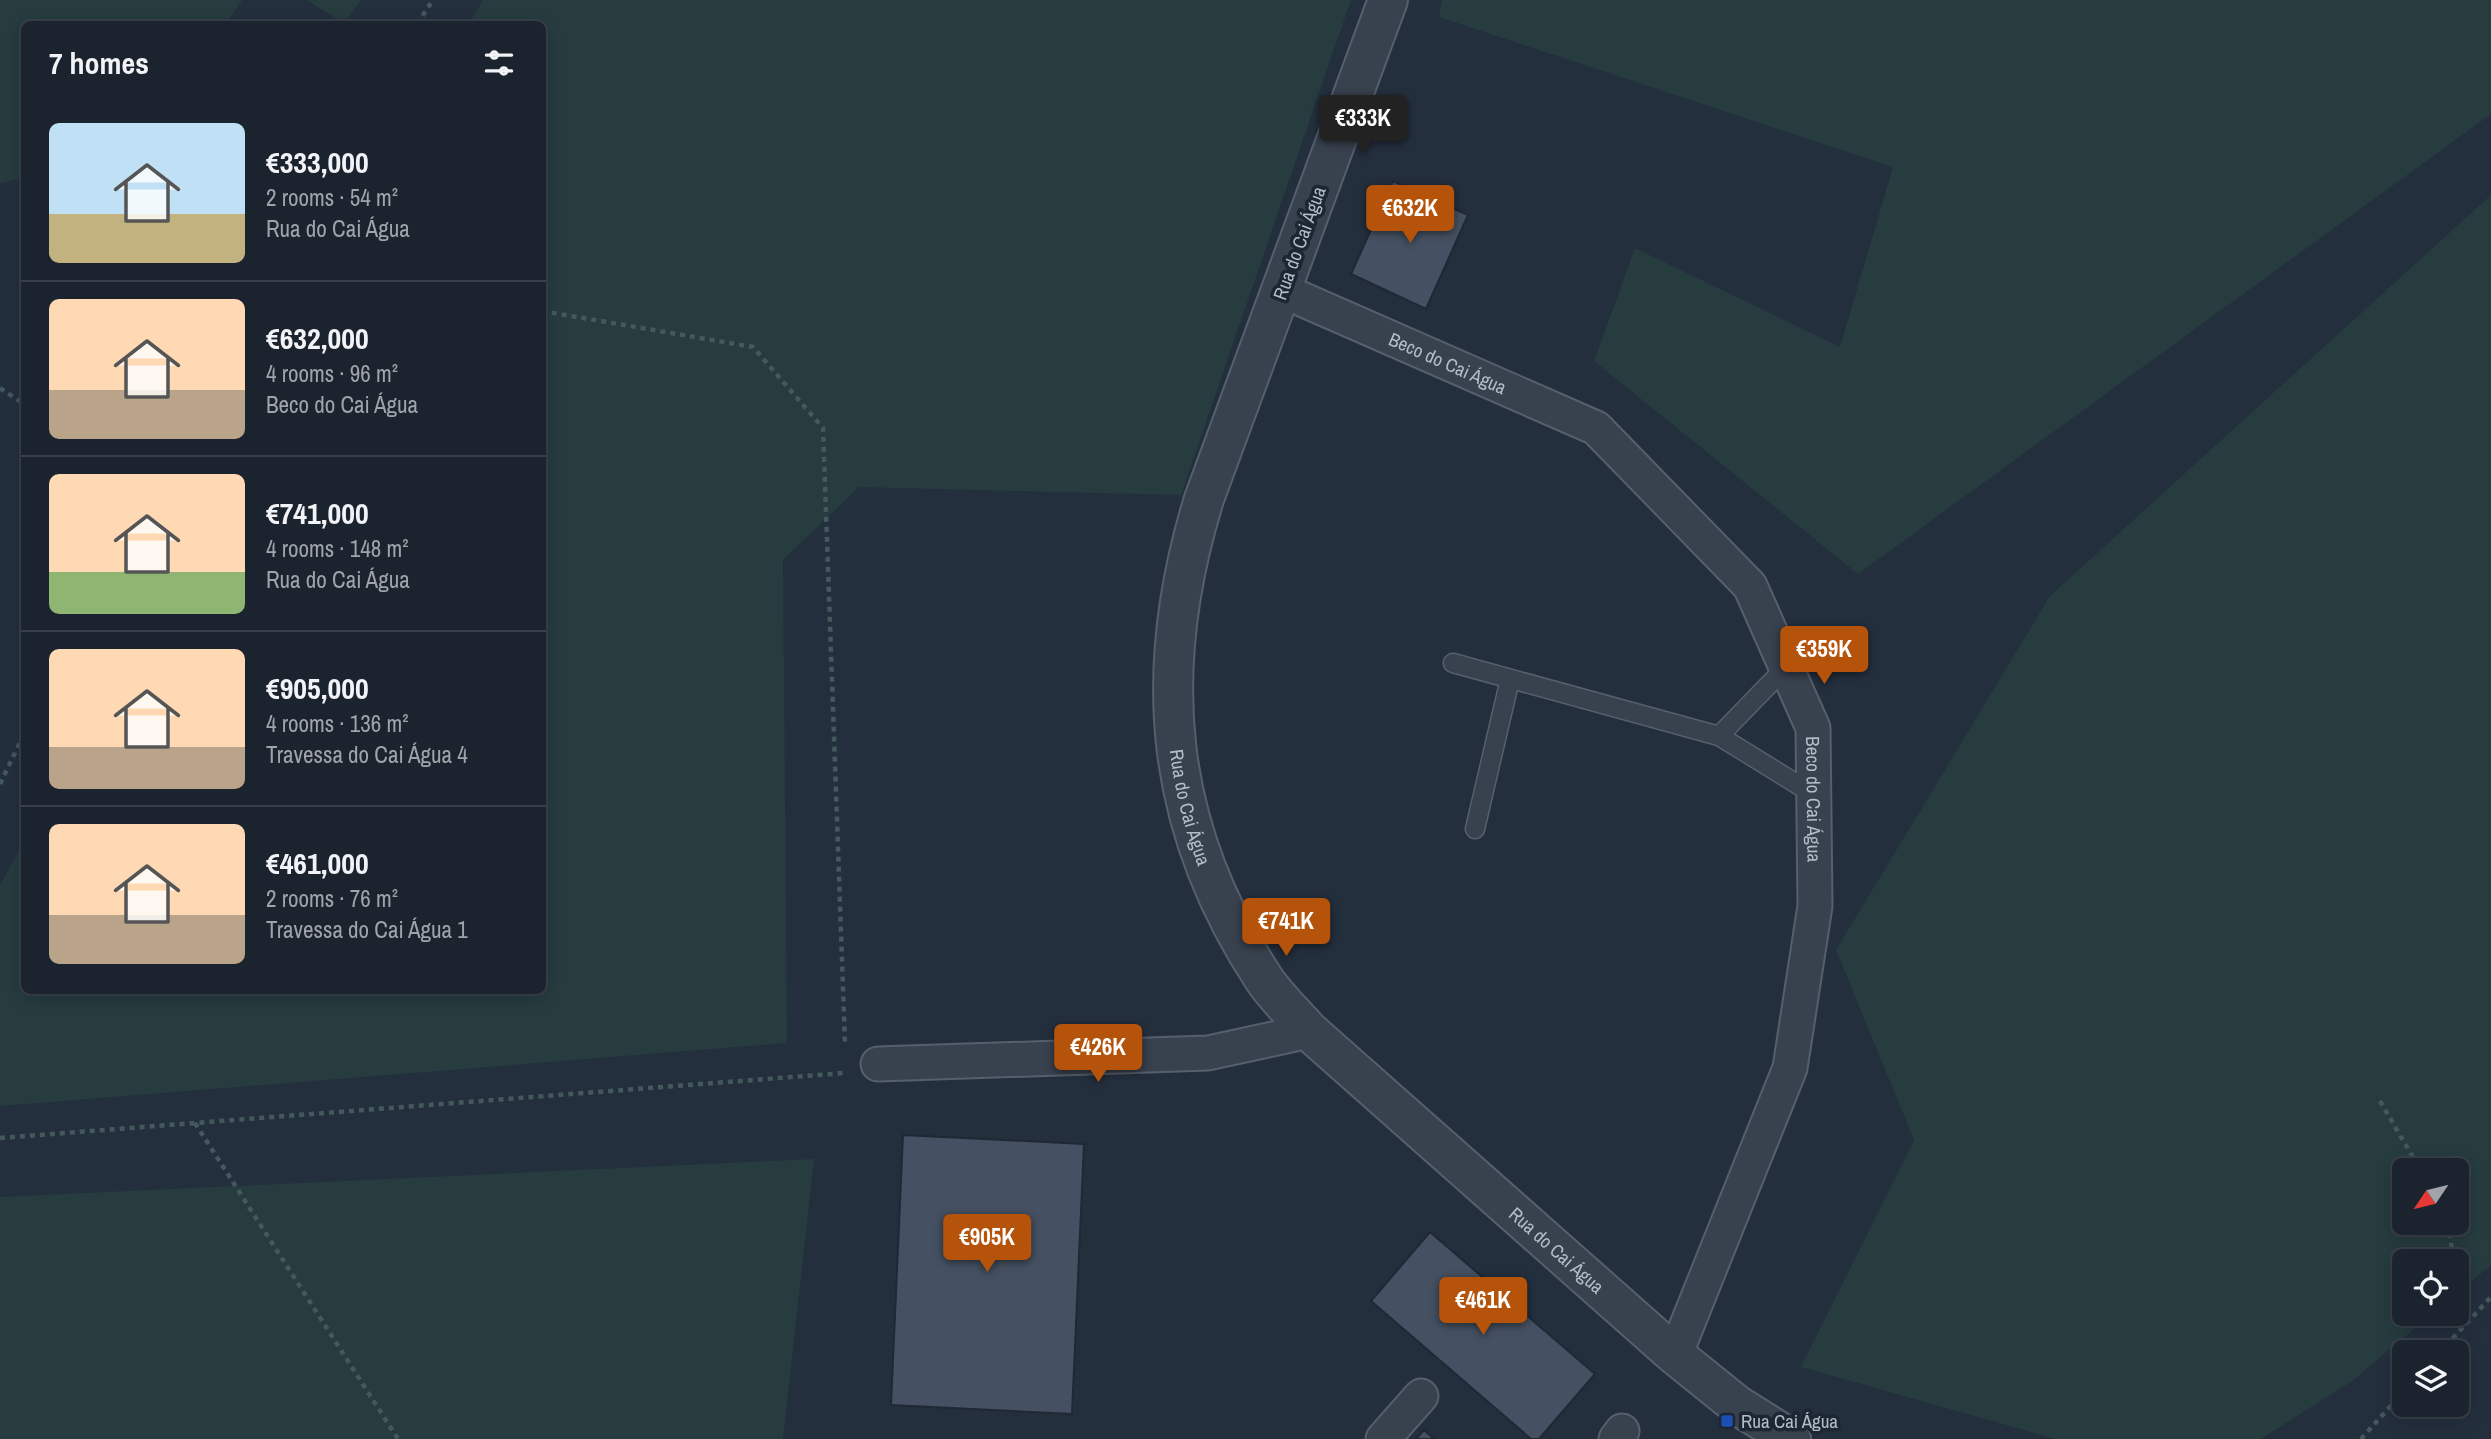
<!DOCTYPE html>
<html lang="en">
<head>
<meta charset="utf-8">
<style>
	:root { --surface:#1b232e; --page:#282f3a; --text:#f1f3f6; --muted:#a0a4aa; --line:#39404a; --accent:#b45309 }
	body { margin:0; font-family:"Archivo Narrow",sans-serif; background:var(--page); color:var(--text); height:100vh; display:flex; flex-direction:column; font-size:26px; white-space:nowrap }
	* { box-sizing:border-box; margin:0 }
	p { font-size:23px; color:var(--muted) }
	.icon { flex:none; width:38px; height:38px; fill:none; stroke:currentColor; stroke-width:2; stroke-linecap:round; stroke-linejoin:round }
	.map { position:relative; flex:1; overflow:hidden }
	.drawer { position:absolute; left:21px; top:21px; width:525px; height:973px; display:flex; flex-direction:column; background:var(--surface); border-radius:10px; box-shadow:0 4px 18px #0003,0 0 0 2px var(--line) }
	.drawer>* { flex:none }
	.needle { width:46px; rotate:235deg }
	.fabs { position:absolute; left:2392px; top:1158px; display:grid; gap:14px }
	.fabs a { display:grid; place-items:center; width:77px; height:77px; border-radius:10px; background:var(--surface); box-shadow:0 4px 18px #0003,0 0 0 2px var(--line); font-size:35px }
	.price { position:absolute; translate:-50% -60px; padding:0 16px; border-radius:7px; background:var(--accent); color:#fff; font-size:23px; line-height:46px; filter:drop-shadow(0 2px 4px #0008) }
	.price::after { content:''; position:absolute; left:50%; top:42px; width:21px; height:16px; margin-left:-10px; background:inherit; clip-path:polygon(0 0,100% 0,50% 100%) }
	.price.selected { background:#222; color:#fff }
	ul { padding:0; list-style:none }
	li { display:flex; align-items:center; gap:21px; height:175px; padding:0 28px }
	li+li { border-top:2px solid var(--line) }
	li span { display:grid; place-items:center; flex:none; width:196px; height:140px; border-radius:10px; color:#555 }
	li>.icon { margin-inline-start:auto }
	span .icon { width:84px; height:84px; fill:#fffc; stroke-width:1 }
	li b { font-size:30px }
	h2 { display:flex; justify-content:space-between; align-items:center; height:84px; padding:0 28px; font-size:30px }
	.map>svg:first-child { display:block }
	.green { fill:#263c3f; fill-rule:evenodd }
	.building { fill:#455162; stroke:#1f2835; stroke-width:2 }
	.lines { fill:none; stroke-linecap:round; stroke-linejoin:round }
	.service-casing { stroke:#565f6c; stroke-width:21 }
	.minor-casing { stroke:#565f6c; stroke-width:37 }
	.tertiary-casing { stroke:#565f6c; stroke-width:42 }
	.path { stroke:#44595c; stroke-width:4.5; stroke-dasharray:5 5; stroke-linecap:butt }
	.service { stroke:#38414e; stroke-width:18 }
	.minor { stroke:#38414e; stroke-width:33 }
	.tertiary { stroke:#38414e; stroke-width:38 }
	.transit-dot { fill:#1a4fb4; stroke:#1d2633; stroke-width:2.5 }
	.labels { text-anchor:middle; stroke-width:7; stroke-linejoin:round; paint-order:stroke }
	.street-label { font-size:19px; fill:#b4bcc9; stroke:#1d2633 }
	.poi-label { font-size:19px; fill:#b4bcc9; stroke:#1d2633; text-anchor:start }
</style>
</head>
<body>
<div class="map">
<svg width="2491" height="1439" viewBox="0 0 2491 1439">
	<rect width="100%" height="100%" fill="#242f3e"/>
	<path class="green" d="M0,0H242L226,24H24V178L0,183Z
		M307,0H361L344,24Z
		M483,0H1351L1181,495L859,487L783,560L787,1043L0,1106V886L24,840V990H542V24H469Z
		M1442,0H2491V114L1858,574L1594,361L1635,248L1840,347L1893,167L1439,17Z
		M2491,195V1265L2457,1293V1262H2404V1314H2432L2352,1381L2261,1439H2056L1801,1367L1914,1140L1836,950L2050,596ZM2404,1171H2457V1223H2404Z
		M814,1159L783,1439H0V1197Z"/>
	<path class="building" d="M1393,181L1468,215L1426,309L1351,274Z
		M903,1135L1084,1144L1072,1414L891,1405Z
		M1430,1232L1595,1374L1539,1439H1531L1371,1301Z
		M1424,1430L1434,1439H1416Z"/>
	<g class="lines">
		<g class="service-casing">
			<path id="service" d="M1453,663L1719,736
				M1786,667L1719,736L1813,794
				M1475,829L1510,679"/>
		</g>
		<g class="minor-casing">
			<g id="minor">
				<path id="s1" d="M1281,290L1596,428L1750,586L1813,728L1815,906L1790,1068L1675,1355"/>
				<path d="M878,1064L1208,1053L1309,1031"/>
				<path d="M1383,1439L1421,1396"/>
				<path d="M1616,1439L1622,1431"/>
			</g>
		</g>
		<g class="tertiary-casing">
			<g id="tertiary">
				<path id="s2" d="M1388,0L1204,499C1151,671 1163,826 1264,979C1276,997 1294,1014 1309,1031L1675,1355L1737,1405L1791,1439"/>
			</g>
		</g>
		<path class="path" d="M417,24L433,0
			M542,311L753,347L823,428L845,1044
			M0,388L24,404
			M0,784L24,734
			M2380,1101L2421,1171
			M195,1123L398,1439
			M0,1138L844,1073
			M2448,1223L2454,1262
			M2457,1280L2464,1325
			M2439,1353L2491,1297
			M2361,1439L2404,1391"/>
		<use href="#service" class="service"/>
		<use href="#minor" class="minor"/>
		<use href="#tertiary" class="tertiary"/>
	</g>
	<rect class="transit-dot" x="1720" y="1414" width="14" height="14" rx="3.5"/>
	<g class="labels">
		<g class="street-label">
			<text transform="translate(1299 243) rotate(-70)" y="7">Rua do Cai Água</text>
			<text dy="7" stroke="none"><textPath href="#s1" startOffset="182">Beco do Cai Água</textPath></text>
			<text dy="7" stroke="none"><textPath href="#s1" startOffset="791">Beco do Cai Água</textPath></text>
			<text dy="7" stroke="none"><textPath href="#s2" startOffset="845">Rua do Cai Água</textPath></text>
			<text dy="7" stroke="none"><textPath href="#s2" startOffset="1433">Rua do Cai Água</textPath></text>
		</g>
		<g class="poi-label">
			<text x="1741" y="1428">Rua Cai Água</text>
		</g>
	</g>
</svg>
<div class="fabs">
<a><svg class="needle" viewBox="-14 -14 28 28"><path d="M0-13l5 13h-10z" fill="#e53935"/><path d="M0 13l5-13h-10z" fill="#a0a4aa"/></svg></a>
<a><svg class="icon" aria-label="locate" viewBox="0 0 24 24"><circle cx="12" cy="12" r="6"/><path d="M12 2v4M12 18v4M2 12h4M18 12h4"/></svg></a>
<a><svg class="icon" aria-label="layers" viewBox="0 0 24 24"><path d="M12 4l9 5-9 5-9-5zM3 14l9 5 9-5"/></svg></a>
</div>
<b class="price selected" style="left:1363px;top:155px">€333K</b>
<b class="price" style="left:1410px;top:245px">€632K</b>
<b class="price" style="left:1824px;top:686px">€359K</b>
<b class="price" style="left:1286px;top:958px">€741K</b>
<b class="price" style="left:1098px;top:1084px">€426K</b>
<b class="price" style="left:987px;top:1274px">€905K</b>
<b class="price" style="left:1483px;top:1337px">€461K</b>
<section class="drawer">
<h2>7 homes<svg class="icon" aria-label="filters" viewBox="0 0 24 24"><path d="M4 7h16M4 17h16"/><circle cx="9" cy="7" r="2"/><circle cx="15" cy="17" r="2"/></svg></h2>
<ul>
<li><span style="background:linear-gradient(#bfe0f5 65%,#c2b280 0)"><svg class="icon" aria-label="home" viewBox="0 0 24 24"><path d="M3 11l9-7 9 7M6 9v11h12V9"/></svg></span><div><b>€333,000</b><p>2 rooms · 54 m²</p><p>Rua do Cai Água</p></div></li>
<li><span style="background:linear-gradient(#ffd9b3 65%,#b9a48a 0)"><svg class="icon" aria-label="home" viewBox="0 0 24 24"><path d="M3 11l9-7 9 7M6 9v11h12V9"/></svg></span><div><b>€632,000</b><p>4 rooms · 96 m²</p><p>Beco do Cai Água</p></div></li>
<li><span style="background:linear-gradient(#ffd9b3 70%,#8fb573 0)"><svg class="icon" aria-label="home" viewBox="0 0 24 24"><path d="M3 11l9-7 9 7M6 9v11h12V9"/></svg></span><div><b>€741,000</b><p>4 rooms · 148 m²</p><p>Rua do Cai Água</p></div></li>
<li><span style="background:linear-gradient(#ffd9b3 70%,#b9a48a 0)"><svg class="icon" aria-label="home" viewBox="0 0 24 24"><path d="M3 11l9-7 9 7M6 9v11h12V9"/></svg></span><div><b>€905,000</b><p>4 rooms · 136 m²</p><p>Travessa do Cai Água 4</p></div></li>
<li><span style="background:linear-gradient(#ffd9b3 65%,#b9a48a 0)"><svg class="icon" aria-label="home" viewBox="0 0 24 24"><path d="M3 11l9-7 9 7M6 9v11h12V9"/></svg></span><div><b>€461,000</b><p>2 rooms · 76 m²</p><p>Travessa do Cai Água 1</p></div></li>
</ul>
</section>
</div>
</body>
</html>
